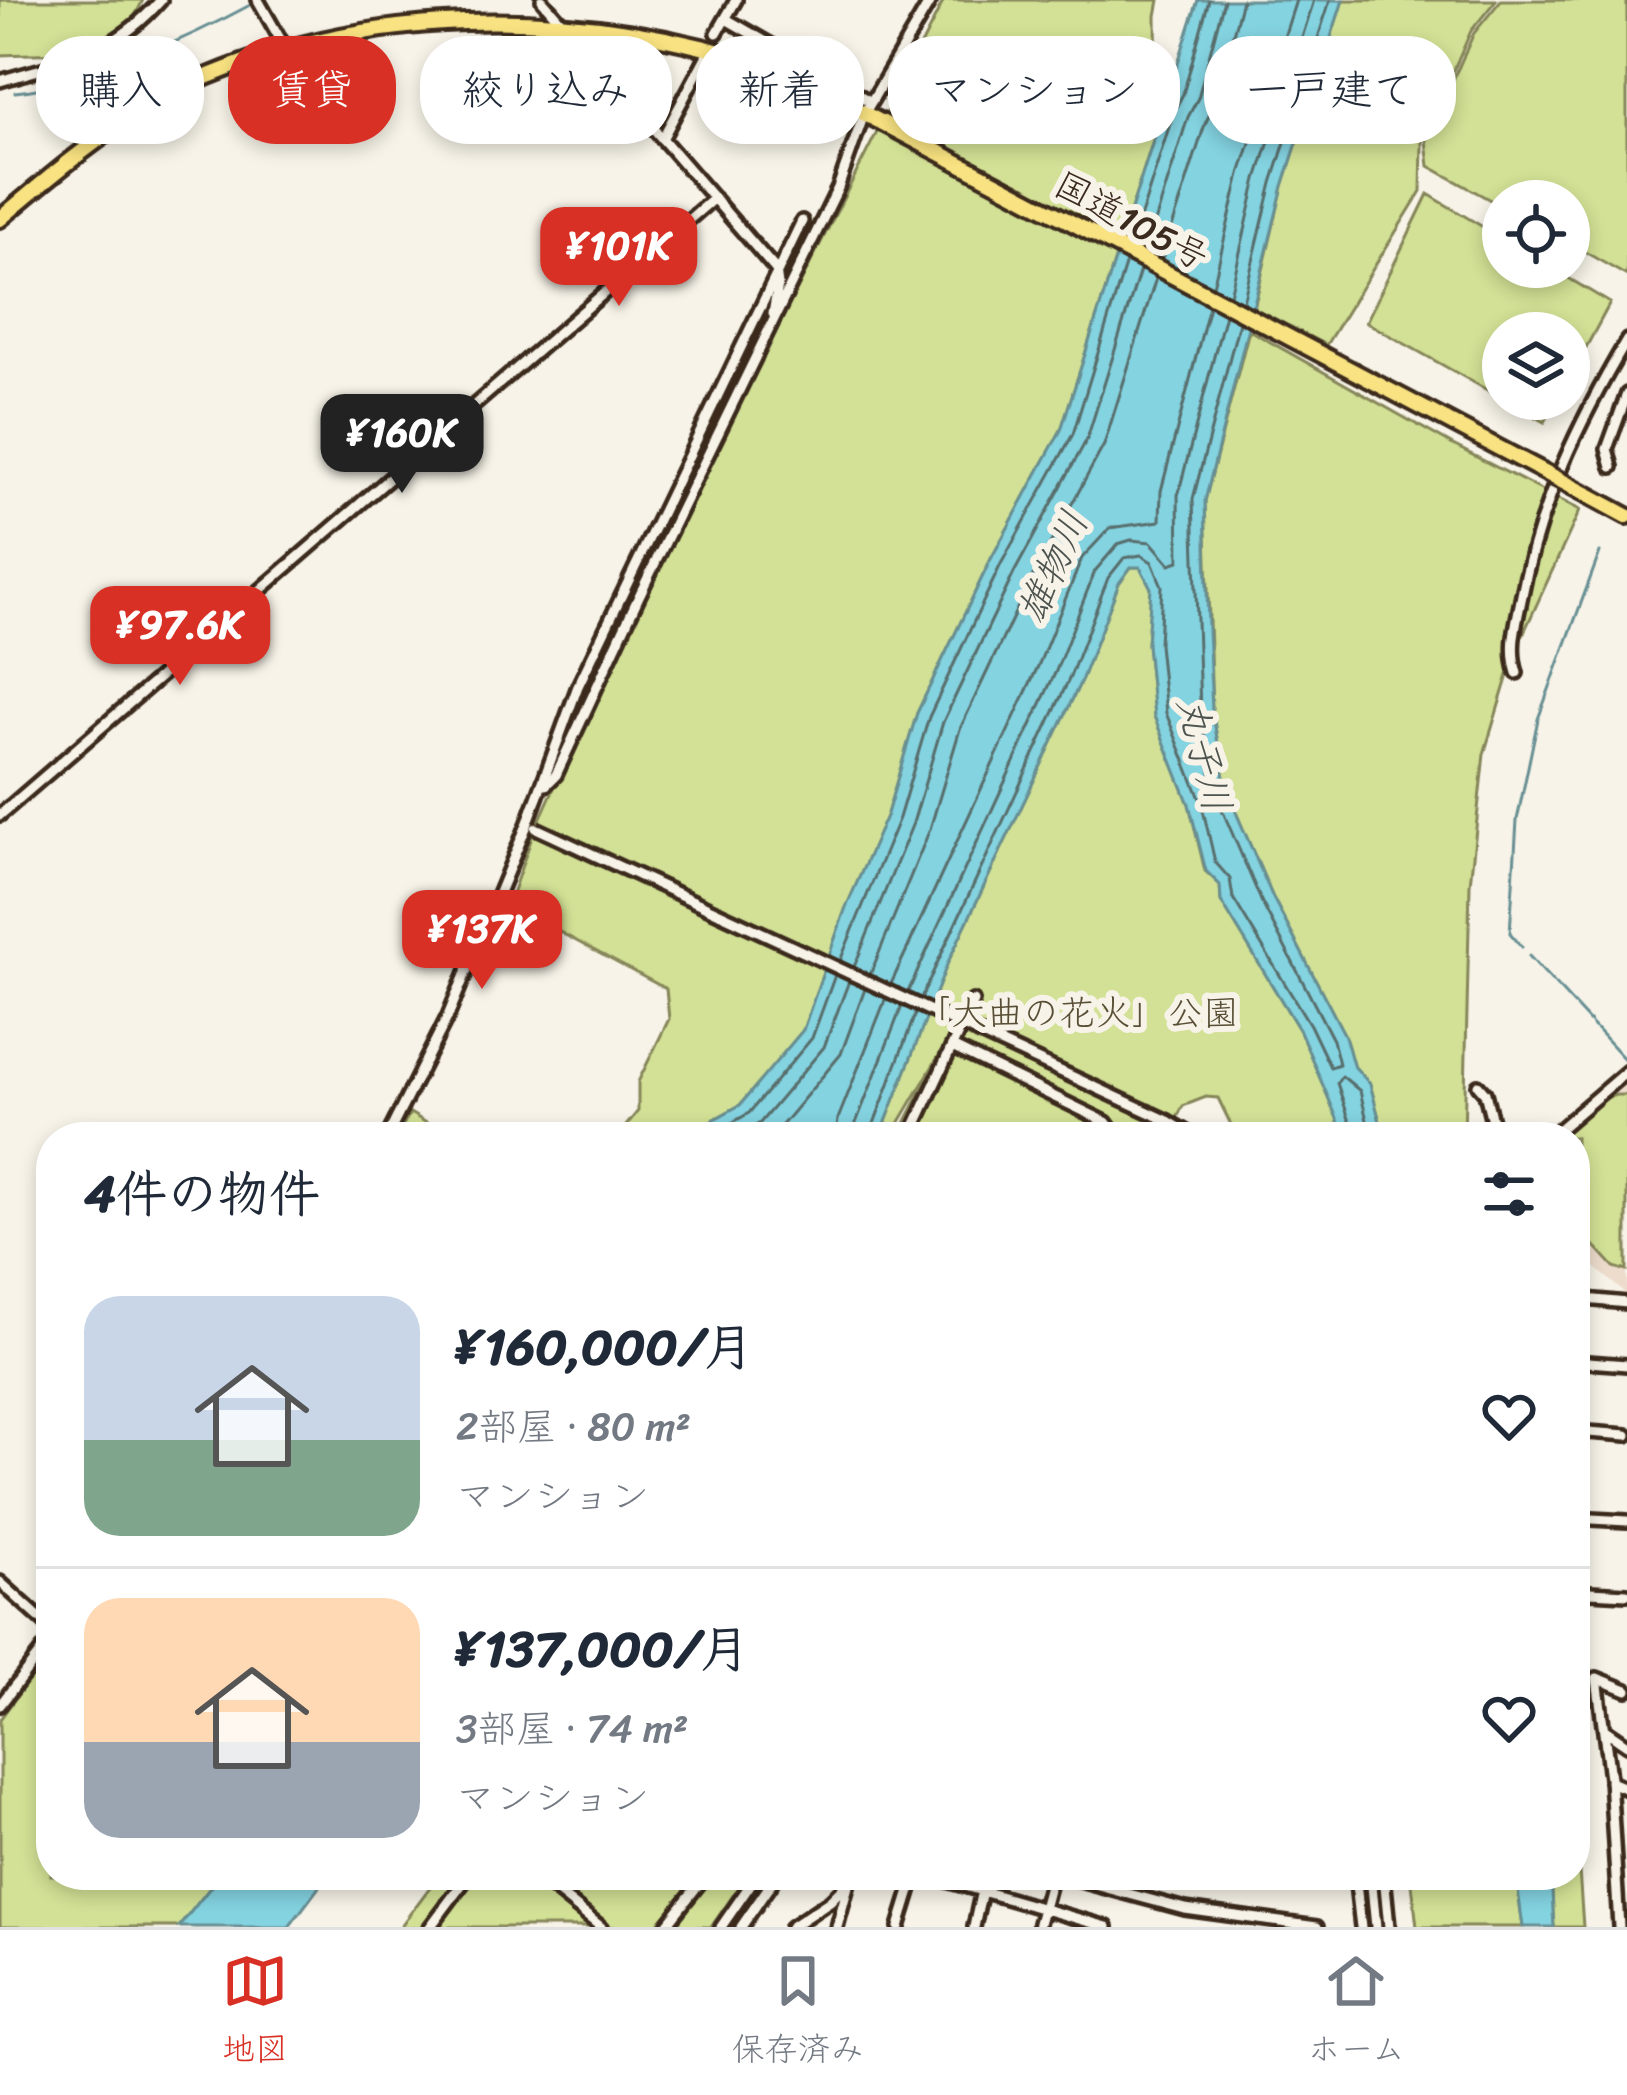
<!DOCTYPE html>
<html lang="ja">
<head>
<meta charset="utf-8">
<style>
	:root { --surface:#fff; --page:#f6f6f7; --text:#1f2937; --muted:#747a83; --line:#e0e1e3; --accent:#d93025 }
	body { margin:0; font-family:Sriracha,"Klee One",sans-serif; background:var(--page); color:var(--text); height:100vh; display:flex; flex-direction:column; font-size:45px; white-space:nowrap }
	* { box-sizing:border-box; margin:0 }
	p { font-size:39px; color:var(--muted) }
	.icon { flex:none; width:66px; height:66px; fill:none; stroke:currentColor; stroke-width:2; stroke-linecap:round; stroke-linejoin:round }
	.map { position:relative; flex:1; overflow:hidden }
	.side { position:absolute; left:36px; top:1122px; width:1554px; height:768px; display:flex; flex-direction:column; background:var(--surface); border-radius:48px; box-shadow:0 6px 18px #0003 }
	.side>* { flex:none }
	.guide { position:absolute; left:36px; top:36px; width:1557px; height:108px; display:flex; gap:24px }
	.buttons { position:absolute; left:1482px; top:180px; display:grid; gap:24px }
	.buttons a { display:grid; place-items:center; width:108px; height:108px; border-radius:50%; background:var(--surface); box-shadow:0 6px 18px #0003; font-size:60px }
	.price { position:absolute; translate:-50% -102px; padding:0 27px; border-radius:24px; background:var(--accent); color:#fff; font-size:39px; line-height:78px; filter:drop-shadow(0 3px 6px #0008) }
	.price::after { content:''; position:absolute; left:50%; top:72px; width:36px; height:27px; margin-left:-18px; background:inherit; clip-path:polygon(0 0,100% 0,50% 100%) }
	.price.selected { background:#222; color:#fff }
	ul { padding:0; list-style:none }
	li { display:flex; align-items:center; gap:36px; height:300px; padding:0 48px }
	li+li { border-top:3px solid var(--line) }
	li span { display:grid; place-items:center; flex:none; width:336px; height:240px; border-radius:36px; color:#555 }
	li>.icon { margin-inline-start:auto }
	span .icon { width:144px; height:144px; fill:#fffc; stroke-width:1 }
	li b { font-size:51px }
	h2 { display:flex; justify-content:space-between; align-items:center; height:144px; padding:0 48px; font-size:51px }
	.pill { padding:0 42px; border-radius:48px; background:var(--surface); box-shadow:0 6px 18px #0003; font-size:42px; line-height:108px }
	.pill.selected { background:var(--accent); color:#fff }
	.menu { display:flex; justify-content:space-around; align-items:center; height:168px; border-top:3px solid var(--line); background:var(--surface); font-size:33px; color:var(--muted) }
	.menu a { display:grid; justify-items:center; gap:6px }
	.menu .selected { color:var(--accent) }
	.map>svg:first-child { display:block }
	.built { fill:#eddccc }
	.green { fill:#d2e195; stroke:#86865a; stroke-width:3 }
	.water { fill:#84d3e1; stroke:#678f93; stroke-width:3 }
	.pier { fill:#f7f3e8 }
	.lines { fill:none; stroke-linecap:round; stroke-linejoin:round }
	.shore { stroke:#586e6c; stroke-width:3 }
	.stream { stroke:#678f93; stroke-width:3 }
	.minor-casing { stroke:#3b2a1e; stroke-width:18 }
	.highway-casing { stroke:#3b2a1e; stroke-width:22 }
	.minor { stroke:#f7f3e8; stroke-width:9 }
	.highway { stroke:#f8e281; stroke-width:14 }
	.minor-bridge-casing { stroke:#3b2a1e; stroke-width:18; stroke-linecap:butt }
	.highway-bridge-casing { stroke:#3b2a1e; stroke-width:22; stroke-linecap:butt }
	.minor-bridge { stroke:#f7f3e8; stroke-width:9 }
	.highway-bridge { stroke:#f8e281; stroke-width:14 }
	.labels { text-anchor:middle; stroke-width:12; stroke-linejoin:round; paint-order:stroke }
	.street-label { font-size:36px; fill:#3b2a1e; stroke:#f7f3e8 }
	.park-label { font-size:36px; fill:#594f36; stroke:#f7f3e8 }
	.water-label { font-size:39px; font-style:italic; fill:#4d544f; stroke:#f7f3e8 }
</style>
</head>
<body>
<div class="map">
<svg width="1627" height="1927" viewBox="0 0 1627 1927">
	<rect width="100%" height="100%" fill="#f7f3e8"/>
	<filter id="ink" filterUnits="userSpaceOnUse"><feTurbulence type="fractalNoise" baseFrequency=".00833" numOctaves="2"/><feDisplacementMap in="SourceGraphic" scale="24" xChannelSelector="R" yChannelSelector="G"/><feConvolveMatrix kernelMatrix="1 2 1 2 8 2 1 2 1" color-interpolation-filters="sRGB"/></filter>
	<g filter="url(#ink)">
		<path class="built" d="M1627,1078V1295L1575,1250V1137H1557Z"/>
		<path class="green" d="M0,0H143C114,65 60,51 0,55Z
			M944,0H1159L1156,16L1157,94L1164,105L1061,430L991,559L917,713L887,814L845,910L803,1030L740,1105L713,1120L702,1137H617L638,1111V1082L669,1019L666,989L550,927L503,919L532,837L630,619Z
			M1343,0H1496L1471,31L1422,142L1421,191L1326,345L1254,308L1283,186Z
			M1501,0H1627V276L1569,243V201H1503V207L1429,166L1426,140L1474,33Z
			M1428,194L1503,239V267H1550L1610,303L1569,379V333H1503V399L1366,322Z
			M1249,330L1453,445L1580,510L1515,652L1484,754L1470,884L1464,1137H1384L1370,1084L1353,1065L1345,1036L1273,898L1226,789L1212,710L1205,501Z
			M1504,399H1558L1545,422Z
			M1131,567H1141L1151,588L1147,644L1154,716L1189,804L1205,871L1220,885L1221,901L1300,1031L1345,1137H1237L1218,1098L1206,1097L1183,1106L1167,1137H898L941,1052L891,1137H880L948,962L1081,681L1119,583Z
			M1616,1095H1627V1271L1614,1267L1575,1224V1137H1561L1603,1099Z
			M410,1113L450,1137H397Z
			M51,1650V1875H220L179,1927H0V1719Z
			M1575,1813L1583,1927H1554L1551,1875H1575Z
			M439,1875H747L711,1927H400Z
			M1411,1875H1516L1523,1927H1417Z"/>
		<path class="water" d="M1198,0H1343L1283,186L1205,501L1208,630L1212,710L1226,789L1273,898L1345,1036L1353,1065L1370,1084L1384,1137H1345L1300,1031L1221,901L1220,885L1206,871L1189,804L1154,716L1147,644L1151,588L1140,567H1131L1119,583L1081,681L948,962L880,1137H702L713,1120L740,1105L803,1030L845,910L887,814L917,713L991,559L1061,430Z
			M220,1875H328L289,1927H179Z
			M1516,1875H1551L1554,1927H1523Z"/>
		<path class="pier" d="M1116,236L1259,313L1255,330L1110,253Z"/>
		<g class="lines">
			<path class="shore" d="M1132,244L1174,111L1183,94L1209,0
				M1146,251L1188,117L1198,98L1224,0
				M1162,259L1205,124L1215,103L1242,0
				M1213,286L1240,174L1296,0
				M1230,295L1257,179L1314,0
				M1243,302L1272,183L1330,0
				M840,961L899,818L929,717L1001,564L1073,434L1126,262
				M854,967L913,823L943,722L1015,571L1087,439L1140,270
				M870,975L930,829L960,729L1031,579L1104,445L1156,278
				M891,984L1039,664L1082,558L1110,528L1160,521L1161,491L1209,306
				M908,992L1056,671L1095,571L1118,544L1131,540L1151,542L1170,564L1179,561L1178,495L1225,314
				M921,998L1070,677L1108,578L1124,558L1141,555L1152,562L1162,586L1159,644L1166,713L1201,801L1215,862L1230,879L1233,898L1310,1025L1330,1067L1339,1064L1333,1040L1262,903L1215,793L1200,711L1193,499L1239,322
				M716,1137L723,1128L749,1113L812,1038L835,975
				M738,1137L760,1123L824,1047L849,981
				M772,1137L841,1054L865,989
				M836,1137L838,1119L886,998
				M854,1137L856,1123L902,1006
				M869,1137L916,1012
				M1355,1137L1337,1083L1342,1076L1360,1091L1371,1137"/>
			<path class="stream" d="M15,92C84,86 193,36 254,3
				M1522,947L1510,933L1517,820L1538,719L1600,552
				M1529,956L1627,1062"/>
			<g class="minor-casing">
				<path id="minor" d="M258,0L283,44
					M542,0L776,270L778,285L773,314
					M726,19L871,102
					M717,33L736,0
					M0,81C66,61 112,56 161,0
					M662,139L708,53
					M1612,467L1607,449L1627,394
					M1517,673C1509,648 1516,625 1521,600C1539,504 1578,423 1627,340
					M546,785L556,775L639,596L838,188L864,114L931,0
					M0,815L714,198
					M952,1047L1106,1122L1117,1137
					M1478,1085L1485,1093L1496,1137
					M1168,1121L1195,1137
					M387,1137L448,1016L527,825L578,686L802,221
					M910,1137L973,1001
					M1550,1137L1627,1071
					M1575,1298L1627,1303
					M1575,1361L1627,1365
					M1575,1431L1627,1435
					M1575,1518L1627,1521
					M0,1582L51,1628
					M1590,1592L1627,1594
					M0,1705L51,1639
					M1605,1730L1627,1745
					M1610,1782L1627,1789
					M536,1875L601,1927
					M926,1875L1107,1927
					M1058,1875L1185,1909L1317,1927
					M1355,1875L1361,1927
					M1371,1875L1376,1927
					M1384,1875L1389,1927
					M430,1927L469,1875
					M665,1927L706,1875
					M721,1927L757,1875
					M741,1927L777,1875
					M791,1927L830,1901L848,1883
					M837,1927L851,1875
					M899,1927L915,1875
					M974,1927L982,1890
					M1038,1927L1052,1875
					M1619,1927L1610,1778L1597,1678L1627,1690"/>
			</g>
			<g class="highway-casing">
				<path id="highway" d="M0,219C49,177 97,137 153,103C339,0 588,0 786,73C819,87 850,107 883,123
					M1590,496L1627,516"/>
			</g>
			<use href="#minor" class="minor"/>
			<use href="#highway" class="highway"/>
			<g class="minor-bridge-casing">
				<path id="minor-bridge" d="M536,828L1168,1121"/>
			</g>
			<g class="highway-bridge-casing">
				<path id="highway-bridge" d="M883,123L1590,496"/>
			</g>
			<use href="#minor-bridge" class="minor-bridge"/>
			<use href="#highway-bridge" class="highway-bridge"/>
		</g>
	</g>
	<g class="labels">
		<g class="street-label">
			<text transform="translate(1132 220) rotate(28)" y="13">国道105号</text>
		</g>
		<g class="park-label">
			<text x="1077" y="1025">「大曲の花火」公園</text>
		</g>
		<g class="water-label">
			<text transform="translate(1052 566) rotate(-66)" y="14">雄物川</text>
			<text transform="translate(1205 754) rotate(76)" y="14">丸子川</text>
		</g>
	</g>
</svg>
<div class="buttons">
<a><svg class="icon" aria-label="locate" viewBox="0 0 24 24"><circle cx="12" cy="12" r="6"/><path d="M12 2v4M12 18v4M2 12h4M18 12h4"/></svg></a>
<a><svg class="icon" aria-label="layers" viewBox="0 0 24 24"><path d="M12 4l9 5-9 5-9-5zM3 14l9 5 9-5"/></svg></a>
</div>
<b class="price" style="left:619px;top:309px">¥101K</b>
<b class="price selected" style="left:402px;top:496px">¥160K</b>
<b class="price" style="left:180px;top:688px">¥97.6K</b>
<b class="price" style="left:482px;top:992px">¥137K</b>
<div class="guide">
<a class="pill">購入</a>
<a class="pill selected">賃貸</a>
<a class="pill">絞り込み</a>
<a class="pill">新着</a>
<a class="pill">マンション</a>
<a class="pill">一戸建て</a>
</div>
<section class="side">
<h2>4件の物件<svg class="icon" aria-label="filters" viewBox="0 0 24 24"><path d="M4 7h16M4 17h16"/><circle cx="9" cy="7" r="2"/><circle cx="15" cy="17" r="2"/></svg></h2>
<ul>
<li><span style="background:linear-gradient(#c9d6e8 60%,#7fa58c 0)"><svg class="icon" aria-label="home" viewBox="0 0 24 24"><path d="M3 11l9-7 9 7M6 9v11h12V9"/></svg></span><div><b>¥160,000/月</b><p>2部屋 · 80 m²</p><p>マンション</p></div><svg class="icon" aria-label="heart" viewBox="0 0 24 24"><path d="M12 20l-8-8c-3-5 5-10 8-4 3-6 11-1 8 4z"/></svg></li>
<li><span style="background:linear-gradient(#ffd9b3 60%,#9aa5b1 0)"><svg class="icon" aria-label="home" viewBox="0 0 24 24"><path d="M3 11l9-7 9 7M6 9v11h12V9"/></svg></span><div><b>¥137,000/月</b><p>3部屋 · 74 m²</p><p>マンション</p></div><svg class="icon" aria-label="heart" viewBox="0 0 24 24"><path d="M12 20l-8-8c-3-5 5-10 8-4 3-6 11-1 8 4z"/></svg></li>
</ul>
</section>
</div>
<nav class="menu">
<a class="selected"><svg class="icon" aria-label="map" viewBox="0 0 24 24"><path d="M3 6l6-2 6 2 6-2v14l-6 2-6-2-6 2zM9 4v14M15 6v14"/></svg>地図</a>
<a><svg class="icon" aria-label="saved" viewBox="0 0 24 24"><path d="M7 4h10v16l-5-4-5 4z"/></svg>保存済み</a>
<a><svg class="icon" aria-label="home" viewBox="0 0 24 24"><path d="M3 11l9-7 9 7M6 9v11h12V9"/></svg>ホーム</a>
</nav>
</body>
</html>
